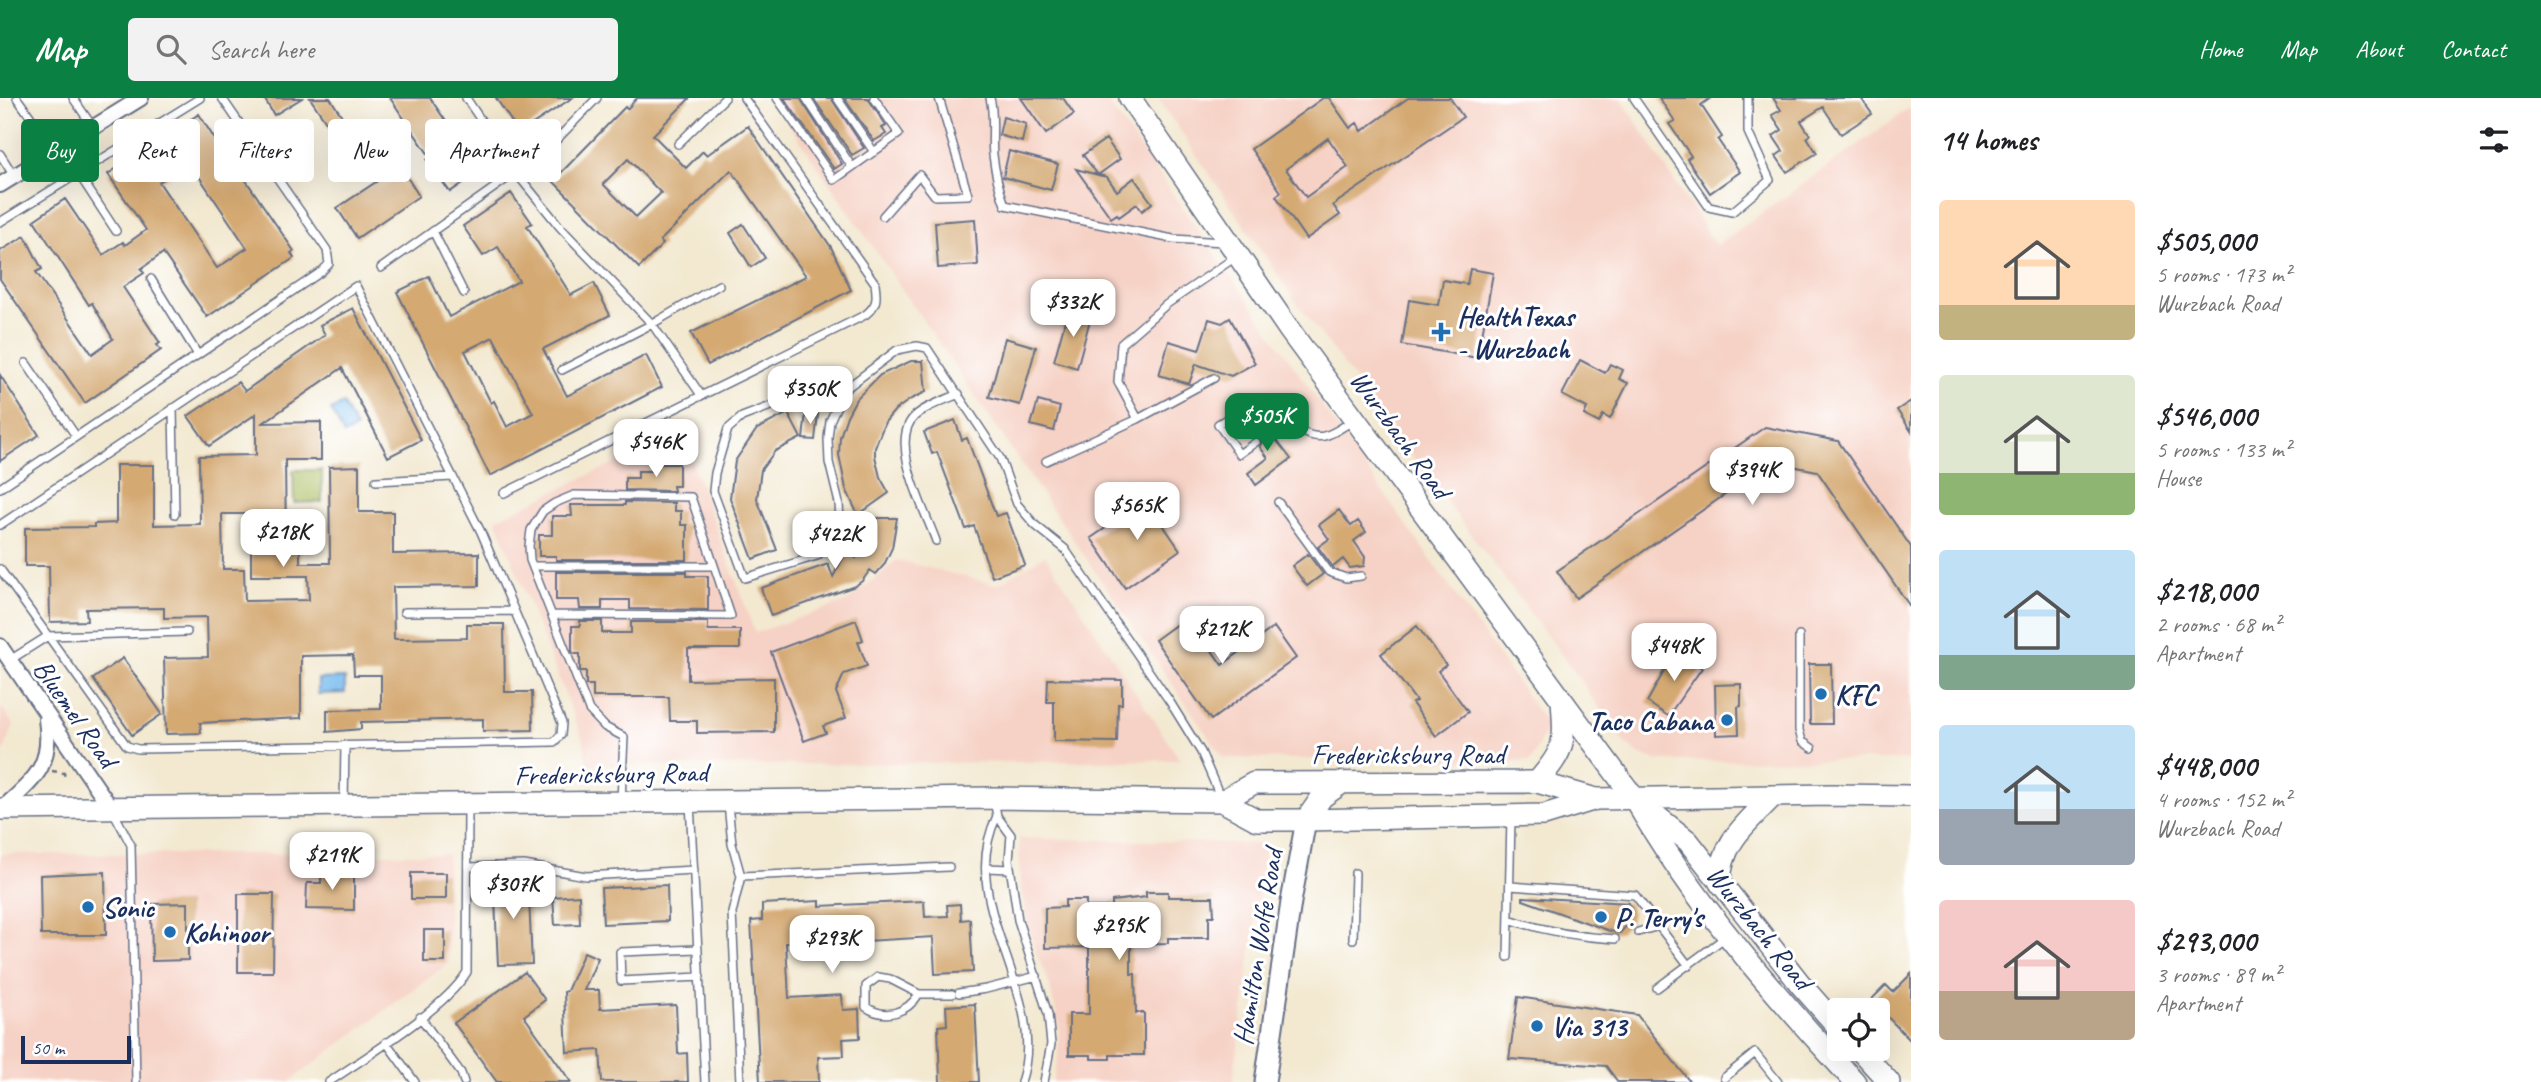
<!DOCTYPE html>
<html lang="en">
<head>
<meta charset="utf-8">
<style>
	:root { --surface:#fff; --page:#f2f2f2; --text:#202124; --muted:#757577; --accent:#0b8043 }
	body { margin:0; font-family:Caveat,sans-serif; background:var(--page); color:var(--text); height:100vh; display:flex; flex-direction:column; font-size:26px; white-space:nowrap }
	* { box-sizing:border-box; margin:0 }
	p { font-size:23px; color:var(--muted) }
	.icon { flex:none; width:38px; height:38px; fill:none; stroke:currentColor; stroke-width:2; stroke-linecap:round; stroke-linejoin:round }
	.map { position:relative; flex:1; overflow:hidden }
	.drawer { display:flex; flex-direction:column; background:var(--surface); width:630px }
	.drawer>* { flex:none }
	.top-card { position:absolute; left:21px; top:21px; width:665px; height:63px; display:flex; gap:14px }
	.controls { position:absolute; left:1827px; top:900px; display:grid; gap:14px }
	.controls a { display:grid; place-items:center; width:63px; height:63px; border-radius:7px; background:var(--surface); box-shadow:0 7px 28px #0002; font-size:35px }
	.scale { position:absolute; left:21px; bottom:18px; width:110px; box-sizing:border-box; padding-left:7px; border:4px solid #1b2f5e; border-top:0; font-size:19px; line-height:24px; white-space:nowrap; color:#1b2f5e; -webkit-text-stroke:5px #fff; paint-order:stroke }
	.price { position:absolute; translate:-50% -60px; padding:0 16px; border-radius:14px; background:#fff; color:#222; font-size:23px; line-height:46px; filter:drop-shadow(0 2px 4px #0008) }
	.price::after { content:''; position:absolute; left:50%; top:42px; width:21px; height:16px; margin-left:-10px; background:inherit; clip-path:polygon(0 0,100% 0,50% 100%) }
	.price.on { background:var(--accent); color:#fff }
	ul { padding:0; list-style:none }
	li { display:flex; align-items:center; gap:21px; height:175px; padding:0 28px }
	li span { display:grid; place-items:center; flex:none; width:196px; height:140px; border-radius:7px; color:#555 }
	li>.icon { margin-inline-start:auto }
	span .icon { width:84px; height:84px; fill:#fffc; stroke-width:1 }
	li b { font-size:30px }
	h2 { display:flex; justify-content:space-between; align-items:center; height:84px; padding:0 28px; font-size:30px }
	.chip { padding:0 24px; border-radius:7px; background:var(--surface); box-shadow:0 7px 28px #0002; font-size:24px; line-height:63px }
	.chip.on { background:var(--accent); color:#fff }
	header { display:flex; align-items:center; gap:42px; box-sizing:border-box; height:98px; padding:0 35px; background:var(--accent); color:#fff }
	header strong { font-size:33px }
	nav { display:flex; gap:38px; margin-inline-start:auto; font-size:24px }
	.search { width:490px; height:63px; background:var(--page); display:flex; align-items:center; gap:18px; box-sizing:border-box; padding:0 24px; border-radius:7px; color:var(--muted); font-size:26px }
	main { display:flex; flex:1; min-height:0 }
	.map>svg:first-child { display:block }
	.built { fill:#f6d1c5 }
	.green { fill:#abbd60; stroke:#63765f; stroke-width:2 }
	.water { fill:#78bcee; stroke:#4a76a6; stroke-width:2 }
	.building { fill:#d4a972; fill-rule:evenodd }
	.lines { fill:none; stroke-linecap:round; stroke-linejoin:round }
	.lane-casing { stroke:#677086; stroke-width:10 }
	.street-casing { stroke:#677086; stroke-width:18 }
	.secondary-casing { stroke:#677086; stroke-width:23 }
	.primary-casing { stroke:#677086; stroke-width:24 }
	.path { stroke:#677086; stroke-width:2.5; stroke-dasharray:5 5; stroke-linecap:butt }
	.lane { stroke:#fff; stroke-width:7 }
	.street { stroke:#fff; stroke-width:14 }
	.secondary { stroke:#fff; stroke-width:19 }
	.primary { stroke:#fff; stroke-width:21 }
	.poi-dot { fill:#1f6fb2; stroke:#fff; stroke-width:2.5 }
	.labels { text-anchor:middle; stroke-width:6; stroke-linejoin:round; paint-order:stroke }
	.poi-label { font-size:28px; font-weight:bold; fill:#1b2f5e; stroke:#fff; text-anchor:start }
	.street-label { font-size:28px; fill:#1b2f5e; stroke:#fff }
</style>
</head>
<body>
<header>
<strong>Map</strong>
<div class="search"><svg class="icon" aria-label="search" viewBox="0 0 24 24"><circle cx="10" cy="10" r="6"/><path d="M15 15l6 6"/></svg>Search here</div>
<nav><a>Home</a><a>Map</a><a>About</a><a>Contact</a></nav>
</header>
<main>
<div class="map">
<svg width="1911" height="984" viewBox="0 0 1911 984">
	<rect width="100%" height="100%" fill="#fff"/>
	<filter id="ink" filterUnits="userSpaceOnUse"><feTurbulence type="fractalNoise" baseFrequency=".0143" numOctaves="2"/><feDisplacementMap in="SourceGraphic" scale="14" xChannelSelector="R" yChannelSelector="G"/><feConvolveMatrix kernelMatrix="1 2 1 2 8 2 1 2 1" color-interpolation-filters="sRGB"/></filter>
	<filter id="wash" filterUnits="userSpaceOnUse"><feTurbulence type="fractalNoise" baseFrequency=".00686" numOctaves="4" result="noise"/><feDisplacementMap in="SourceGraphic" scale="28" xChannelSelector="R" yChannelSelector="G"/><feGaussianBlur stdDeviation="1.57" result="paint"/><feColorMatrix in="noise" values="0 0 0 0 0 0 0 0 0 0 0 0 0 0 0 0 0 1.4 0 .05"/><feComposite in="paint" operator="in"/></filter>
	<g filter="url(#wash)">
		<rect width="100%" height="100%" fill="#f3e9d1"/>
		<path class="built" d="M771,0H1105L1548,628L1530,664L1223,660Z
			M1158,0H1621L1716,148L1911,9V662L1658,663L1640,657L1624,645L1570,568L1294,201Z
			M681,334L755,535L848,503L897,462L997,487L1045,457L1180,662L692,668L587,667L584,645L496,421Z
			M0,607L14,627L1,660H0Z
			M1019,740L1266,746L1233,984H1053L1058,960L1059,927L1049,885L1035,852L1025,815L1020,788Z
			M0,756H447L449,865L289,984H0Z"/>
		<path class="green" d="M368,33L386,60L365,73L348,46Z
			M293,372H322V404L294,405Z"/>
		<path class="water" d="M343,306L356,330L344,337L331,312Z
			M345,580V595L318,596V581Z"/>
		<g id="blocks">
			<path class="building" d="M264,0H302L274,17Z
				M310,0H330L351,32L337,40Z
				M390,0H430L458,41L467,35L489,67L450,94L427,62L431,60Z
				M496,0H572L519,35Z
				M637,0H690L653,37L686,70L703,53L707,57L748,28L831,149L851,192L708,267L691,235L806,178L731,72L660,143L663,146L639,170L553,83L625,9L627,11ZM628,61L661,95L636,119L603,86Z
				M784,0H800L842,66L834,71Z
				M813,0H831L864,50L852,57Z
				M844,0H868L886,28L882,30L886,36L874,43Z
				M1021,0H1063L1074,16L1046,36Z
				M1323,0H1329L1350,30L1357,25L1362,33L1408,0H1450L1463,19L1333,107L1340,117L1306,141L1276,98L1281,94L1251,51ZM1328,40L1348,69L1306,99L1286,71Z
				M1659,0H1711L1701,7L1722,39L1718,42L1740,74L1710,95L1687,61L1691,58L1669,26L1675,23Z
				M1773,0H1861L1872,16L1841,36L1823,9L1801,23L1810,37L1807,39L1817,55L1787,74L1776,58L1783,53L1773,38L1782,32L1772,17L1781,12Z
				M199,16L227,61L230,59L294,153L291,155L294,160L207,219L163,155L141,171L144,175L123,189L160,245L157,247L161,252L85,305L0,181V153L25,138L42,171L36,174L92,256L113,241L92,205L89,207L34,122L65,101L103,157L123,144L125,147L146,132L108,76ZM190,65L247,150L217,170L159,84Z
				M1003,19L1026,26L1022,44L999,37Z
				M1106,41L1120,61L1098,77L1107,79L1117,93L1134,80L1152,105L1142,113L1137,106L1119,119L1117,116L1111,120L1076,71L1098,77L1083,57Z
				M1009,53L1058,66L1051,92L1003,79Z
				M400,68L419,98L357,140L337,110Z
				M511,95L532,125L527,128L571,197L594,185L610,217L543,251L567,298L646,257L662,289L490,378L397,194L429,178L449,219L519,183L498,149L483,158L463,128ZM493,239L533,315L507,329L494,303L491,305L465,253Z
				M975,121L978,167L938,170L935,124Z
				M743,126L765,160L751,169L730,135Z
				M1470,171L1493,175L1478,260L1402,247L1409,202L1439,207L1443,182L1467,186Z
				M353,210L421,342L388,359L342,270L263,325L321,324V362H285L286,441H300V465H330L329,369L359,368V414H393V456L479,455V488L393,489L394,541L467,540V526H504L505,594H532L533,632L483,633V621L361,624V631L327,634V612L381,611V577H354L353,557L301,558V620L200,625L201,635L166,636L164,560L208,559L207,519L164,520V510L86,511L87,523L50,524L49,468H25V430L94,429V426L116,425V367H154V427L200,426L199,358L256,357V316L209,348L188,318L238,284L245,293L325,237L320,227ZM222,416H247V433H251V478H308L309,502L245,503L244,471H223Z
				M1068,212L1091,218L1077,270L1054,263Z
				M1230,220L1255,265L1231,278L1196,266L1189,286L1159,277L1169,243L1199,252L1209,221L1222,225Z
				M1005,240L1036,249L1020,307L989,299Z
				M1580,262L1605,275L1610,266L1623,272L1619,281L1628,285L1610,321L1603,317L1599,325L1584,317L1587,310L1562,297Z
				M911,263H923L926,294L911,301L895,312L885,324L875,350V358L880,379L889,395L858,417L846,391L839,357L840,339L847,318L856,301L880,277Z
				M0,277L39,337L0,363Z
				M1038,303L1060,309L1054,333L1031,327Z
				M1911,303V333L1897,312Z
				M806,314L818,316L815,342L803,341Z
				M788,315L801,340L775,353L761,372L757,401L777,452L753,461L730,400L735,363L757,331Z
				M1261,321L1267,329L1265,334L1266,338L1274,339L1291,361L1256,387L1248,375L1268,360L1260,349L1262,344L1261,340L1252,339L1247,331Z
				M955,322L962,342L967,340L996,418L1006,415L1025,467L992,479L974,428L966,431L937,354L932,356L924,334Z
				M1765,329L1838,343L1911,449V510L1817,373L1772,364L1576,500L1557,473Z
				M652,366H679V388H673L674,393L625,392V380H638V373H652Z
				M1161,392V424L1180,452L1125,490L1091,440Z
				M625,404L674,405V413H681V427H687V462H556V458H539V437H552V418H572L571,407H625Z
				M1339,412L1351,428L1358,423L1366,434L1354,443L1365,459L1364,468L1350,470L1343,461L1333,469L1318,449L1329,441L1319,427Z
				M860,420H897L892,450L884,467L876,476L870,472L862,483L855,488L771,518L761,490L828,466L833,479L846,454L856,460L866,430Z
				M1308,456L1323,476L1307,488L1292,468Z
				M556,474H687V478H708V512L630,511V502H602V511H580L579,502H556Z
				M1188,518L1222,567L1274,529L1296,560L1211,622L1155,542Z
				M856,522L863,542L858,544L867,568L844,576L836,594L846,620L823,628L826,635L804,643L771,554Z
				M580,523H602V535H631V524H708V532H740V551H688V582L774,580V634L697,635V623H670L669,599H593V587H586V573H580V556H574L572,553V528H580Z
				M1417,528L1446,567L1438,573L1468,614L1436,638L1412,605L1416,603L1381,556Z
				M1676,552L1702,570L1668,618L1647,604Z
				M123,560L162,616L132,637L93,581Z
				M1809,566H1831L1832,626H1810Z
				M1048,581L1122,582V606H1118L1117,644L1054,643V604H1047Z
				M1741,586V608L1738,609L1739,636L1716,637L1715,587Z
				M321,773H354V812L306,811L307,785H321Z
				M105,774L106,837H41L40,777Z
				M411,775H446V801H411Z
				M528,779L532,866L498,867L494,780Z
				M667,787L668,823L603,826L601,790Z
				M1146,794H1168V799H1213L1214,818H1209V840H1168V845L1131,846V876H1135L1136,915H1144V957H1110V961H1091V957H1069V916H1089V849L1045,850V810L1065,809V802H1086V809H1112V803L1146,799Z
				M238,796H274L273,874H238Z
				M579,797L580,826L555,827L553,799Z
				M1523,799L1629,805L1632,814L1630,824L1620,835L1610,833L1523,802Z
				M820,803V808L924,803L925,819L948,818L947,807L960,806L961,822L970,821L973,874L935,876L933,839L832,845V842L786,845L789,900L842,897L843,912L859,911L860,940L843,941L844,958L818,959L819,984H760L751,823L762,822V806Z
				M188,805V862L152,863L151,806Z
				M424,832H445V864H424Z
				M584,854L598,860L584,892H599L600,911L676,907L678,956L687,955L688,984H602L600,952L567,954L564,894L567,893Z
				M525,874L545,902L524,918L571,984H497L454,925Z
				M1911,876V943L1871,902L1886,887L1893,894Z
				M1518,899L1637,917L1690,984H1618L1606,968L1509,961Z
				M975,906L979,984H940L938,928L947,927L946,908Z"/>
		</g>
	</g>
	<g filter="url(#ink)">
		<use href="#blocks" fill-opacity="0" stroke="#677086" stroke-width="2"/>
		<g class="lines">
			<g class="lane-casing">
				<path id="lane" d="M17,0L55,53
					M73,0L93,29
					M466,0L517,76L560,129L652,226L701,297
					M777,0L834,82L899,36L874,0
					M806,0L852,69
					M837,0L874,54
					M990,0C995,19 991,38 993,57C995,75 999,91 1005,107L1173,141L1224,144
					M1634,0L1709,109L1732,114L1770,82L1748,34V0
					M678,46L725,0
					M0,56L14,78
					M78,75L116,133
					M883,118L919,77L935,98L968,97L939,0
					M0,124L200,0
					M433,133L464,195
					M381,170L508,80L534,65L597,0
					M151,181L198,257
					M26,265L76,338
					M562,272L652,226L719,187
					M844,292L802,296L742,319L728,331L715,375L713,393L745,480L817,458L828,446L840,424L839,405L829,364L828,340L830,323L844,292L897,252L917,248L927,250L1000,360L1017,406L1035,427L1065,451L1170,604L1201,654L1220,698
					M173,310L175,416
					M1138,321L1214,280
					M1271,334L1288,322
					M1256,344L1239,356L1218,326L1250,307L1266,306C1282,317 1304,343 1324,338C1334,336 1345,327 1354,322
					M1046,363L1138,321L1118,284L1121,246L1167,206L1237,158
					M376,383L453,379
					M0,390L321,174L329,166L327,152L222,0
					M504,395L865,217C878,207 877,200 875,185L744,0
					M1278,404L1329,474L1346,480L1361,478
					M0,427L356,188L481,434L562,625L561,637L554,644L138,651L127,648L0,471
					M936,443C926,414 887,343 915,318C926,308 945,302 959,296
					M533,468H714
					M404,514L514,513
					M552,517L731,518L691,399L574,397L555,405L543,413L531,432L529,448L530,462L589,612L605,629L624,639L621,703
					M1799,538V632L1802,643L1812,650
					M10,562L48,538L187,534
					M994,702L997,718L1011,737L1009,762L1018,822L1048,916L1051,946L1044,984
					M690,705L705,984
					M344,706L345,647
					M728,706L732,746L741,778L732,815L740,984
					M113,713L131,747L136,984
					M997,718C953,807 1051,895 1021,984
					M469,769L524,767L586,778L694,772
					M987,770L1010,771
					M741,778L949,769
					M1510,788L1635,797L1689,868
					M1509,821C1544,833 1578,839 1615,841
					M1638,834L1659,828
					M1353,841L1355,775
					M698,851L620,854L621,883L700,879
					M1508,859L1511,719
					M1657,890L1727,838
					M959,895L986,891L1037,878
					M919,896C907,915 885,922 866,909V888L878,879L890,881L919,896H952
					M420,919L461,975L464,984
					M386,944L415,984
					M1724,980L1755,955L1778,984
					M329,984C367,958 445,911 467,874L468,709"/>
			</g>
			<g class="street-casing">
				<path id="street" d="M0,87L141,0
					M0,548L111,710
					M2,711C34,681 53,669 46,621"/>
			</g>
			<g class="secondary-casing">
				<path id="secondary" d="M1265,984L1291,804L1306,722"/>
			</g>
			<g class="primary-casing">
				<path id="primary" d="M1130,0L1290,233L1634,700C1691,802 1776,898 1855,984
					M1537,684C1566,651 1565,644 1562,602
					M1222,703L1254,685L1537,684L1596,701
					M1641,706L1688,743L1801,887L1839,930
					M0,711L994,700L1222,703L1257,722H1306L1544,717L1596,701L1831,697L1911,698
					M1306,722L1322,699L1342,685
					M1720,785C1721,744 1746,726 1773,698
					M1858,950L1889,984"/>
			</g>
			<path class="path" d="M52,673L64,675L65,681"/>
			<use href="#lane" class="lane"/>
			<use href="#street" class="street"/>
			<use href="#secondary" class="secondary"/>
			<use href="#primary" class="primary"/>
		</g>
	</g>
	<g class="poi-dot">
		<path d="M1437.5 223.5h7v7h7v7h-7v7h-7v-7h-7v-7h7z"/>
		<circle cx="1821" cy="596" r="7"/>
		<circle cx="1727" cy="622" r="7"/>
		<circle cx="88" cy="809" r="7"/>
		<circle cx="1601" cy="819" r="7"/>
		<circle cx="170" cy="834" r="7"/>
		<circle cx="1537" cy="928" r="7"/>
	</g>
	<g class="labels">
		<g class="poi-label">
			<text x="1457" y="228">HealthTexas<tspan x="1457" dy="32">- Wurzbach</tspan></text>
			<text x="1835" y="606">KFC</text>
			<text x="1713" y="632" text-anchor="end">Taco Cabana</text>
			<text x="102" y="819">Sonic</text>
			<text x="1615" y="829">P. Terry's</text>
			<text x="184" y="844">Kohinoor</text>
			<text x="1551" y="938">Via 313</text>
		</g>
		<g class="street-label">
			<text transform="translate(1401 336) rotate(54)" y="10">Wurzbach Road</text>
			<text transform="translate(76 615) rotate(55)" y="10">Bluemel Road</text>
			<text x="1408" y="666">Fredericksburg Road</text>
			<text transform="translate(611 675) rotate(-1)" y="10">Fredericksburg Road</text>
			<text transform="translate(1760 829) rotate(51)" y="10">Wurzbach Road</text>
			<text transform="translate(1257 849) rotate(-81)" y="10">Hamilton Wolfe Road</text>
		</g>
	</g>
</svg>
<div class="controls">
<a><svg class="icon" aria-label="locate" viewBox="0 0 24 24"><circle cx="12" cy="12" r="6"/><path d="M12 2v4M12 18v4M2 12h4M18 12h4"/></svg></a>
</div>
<div class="scale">50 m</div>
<b class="price" style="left:1073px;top:241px">$332K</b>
<b class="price" style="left:810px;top:328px">$350K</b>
<b class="price on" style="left:1267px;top:355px">$505K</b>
<b class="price" style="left:656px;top:381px">$546K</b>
<b class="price" style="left:1752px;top:409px">$394K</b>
<b class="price" style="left:1137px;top:444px">$565K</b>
<b class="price" style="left:283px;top:471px">$218K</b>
<b class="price" style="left:835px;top:473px">$422K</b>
<b class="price" style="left:1222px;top:568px">$212K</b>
<b class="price" style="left:1674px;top:585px">$448K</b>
<b class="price" style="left:332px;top:794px">$219K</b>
<b class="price" style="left:513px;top:823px">$307K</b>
<b class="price" style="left:1119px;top:864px">$295K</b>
<b class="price" style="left:832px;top:877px">$293K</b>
<div class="top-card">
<a class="chip on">Buy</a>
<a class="chip">Rent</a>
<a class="chip">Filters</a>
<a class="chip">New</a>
<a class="chip">Apartment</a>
</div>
</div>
<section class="drawer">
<h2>14 homes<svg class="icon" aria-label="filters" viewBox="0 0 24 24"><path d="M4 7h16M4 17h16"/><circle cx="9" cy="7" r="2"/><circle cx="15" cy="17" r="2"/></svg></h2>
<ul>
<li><span style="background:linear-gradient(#ffd9b3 75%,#c2b280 0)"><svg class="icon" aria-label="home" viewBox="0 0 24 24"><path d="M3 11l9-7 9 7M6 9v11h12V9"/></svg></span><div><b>$505,000</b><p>5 rooms · 173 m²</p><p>Wurzbach Road</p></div></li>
<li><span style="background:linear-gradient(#dfe7d0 70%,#8fb573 0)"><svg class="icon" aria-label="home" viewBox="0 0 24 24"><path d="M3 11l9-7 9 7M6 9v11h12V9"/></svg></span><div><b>$546,000</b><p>5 rooms · 133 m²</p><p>House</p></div></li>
<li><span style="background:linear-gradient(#bfe0f5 75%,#7fa58c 0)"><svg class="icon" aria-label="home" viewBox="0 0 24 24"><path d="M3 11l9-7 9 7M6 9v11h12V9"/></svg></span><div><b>$218,000</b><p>2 rooms · 68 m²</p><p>Apartment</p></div></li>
<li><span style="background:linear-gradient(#bfe0f5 60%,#9aa5b1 0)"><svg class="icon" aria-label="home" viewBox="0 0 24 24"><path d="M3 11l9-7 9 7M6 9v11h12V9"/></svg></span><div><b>$448,000</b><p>4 rooms · 152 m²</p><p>Wurzbach Road</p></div></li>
<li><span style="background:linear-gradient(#f6c9c9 65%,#b9a48a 0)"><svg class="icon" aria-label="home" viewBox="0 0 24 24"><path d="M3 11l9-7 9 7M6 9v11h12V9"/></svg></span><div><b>$293,000</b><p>3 rooms · 89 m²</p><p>Apartment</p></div></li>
</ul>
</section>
</main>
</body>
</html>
